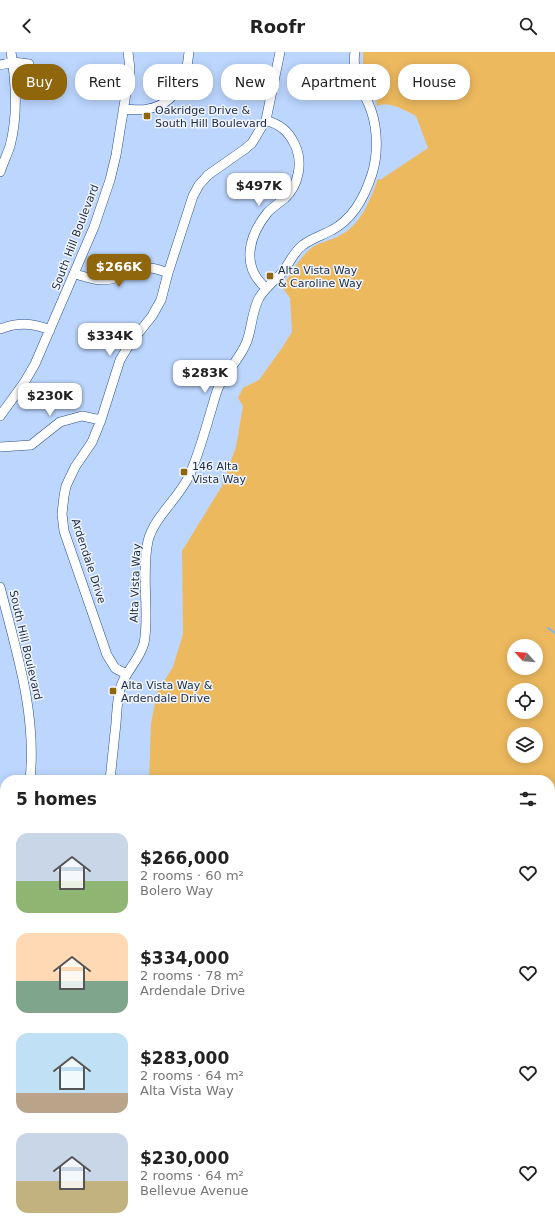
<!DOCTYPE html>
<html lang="en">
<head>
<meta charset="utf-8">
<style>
	:root { --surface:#fff; --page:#f2f2f2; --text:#222; --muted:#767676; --accent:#90660d }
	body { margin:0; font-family:"DejaVu Sans",sans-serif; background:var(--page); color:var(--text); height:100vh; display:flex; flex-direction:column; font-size:15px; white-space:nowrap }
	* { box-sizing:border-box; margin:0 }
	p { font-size:13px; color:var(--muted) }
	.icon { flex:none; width:22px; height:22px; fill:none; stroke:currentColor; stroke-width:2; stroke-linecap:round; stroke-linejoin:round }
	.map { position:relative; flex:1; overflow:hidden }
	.sheet { position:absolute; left:0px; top:723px; width:555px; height:456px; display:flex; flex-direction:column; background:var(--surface); border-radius:16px 16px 0 0; box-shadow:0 2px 10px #0003 }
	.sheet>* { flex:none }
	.banner { position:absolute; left:12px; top:12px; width:531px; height:36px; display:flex; gap:8px }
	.needle { width:26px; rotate:296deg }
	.tools { position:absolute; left:507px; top:587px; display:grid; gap:8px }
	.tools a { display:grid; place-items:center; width:36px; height:36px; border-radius:50%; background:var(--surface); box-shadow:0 2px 10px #0003; font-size:20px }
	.price { position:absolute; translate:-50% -34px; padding:0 9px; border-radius:8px; background:#fff; color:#222; font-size:13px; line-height:26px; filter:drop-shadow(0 1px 2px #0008) }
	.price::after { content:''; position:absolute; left:50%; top:24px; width:12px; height:9px; margin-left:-6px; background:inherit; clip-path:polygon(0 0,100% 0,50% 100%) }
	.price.on { background:var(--accent); color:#fff }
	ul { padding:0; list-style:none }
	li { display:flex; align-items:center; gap:12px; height:100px; padding:0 16px }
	li span { display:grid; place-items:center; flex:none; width:112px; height:80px; border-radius:12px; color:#555 }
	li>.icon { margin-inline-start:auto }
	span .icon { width:48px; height:48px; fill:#fffc; stroke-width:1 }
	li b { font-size:17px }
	h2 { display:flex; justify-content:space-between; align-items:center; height:48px; padding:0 16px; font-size:17px }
	.chip { padding:0 14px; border-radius:16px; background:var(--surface); box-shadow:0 2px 10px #0003; font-size:14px; line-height:36px }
	.chip.on { background:var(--accent); color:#fff }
	header { display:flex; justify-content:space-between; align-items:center; height:52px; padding:0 16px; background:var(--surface); font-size:18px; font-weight:800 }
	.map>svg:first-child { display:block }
	.green { fill:#edb95e; fill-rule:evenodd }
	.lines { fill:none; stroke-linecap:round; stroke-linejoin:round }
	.stream { stroke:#82b1fa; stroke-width:2 }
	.minor-casing { stroke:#2a4f88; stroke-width:10 }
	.major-casing { stroke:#2a4f88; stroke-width:12 }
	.minor { stroke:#fff; stroke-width:9 }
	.major { stroke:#fff; stroke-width:11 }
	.poi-dot { fill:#90660d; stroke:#f1f5fc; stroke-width:1.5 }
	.labels { text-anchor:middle; stroke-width:3; stroke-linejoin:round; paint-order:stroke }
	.poi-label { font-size:11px; fill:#1b2b45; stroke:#f1f5fc; text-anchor:start }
	.street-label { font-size:11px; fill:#1b2b45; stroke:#f1f5fc }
</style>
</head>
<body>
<header><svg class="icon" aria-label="back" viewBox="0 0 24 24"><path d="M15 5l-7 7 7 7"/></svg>Roofr<svg class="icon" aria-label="search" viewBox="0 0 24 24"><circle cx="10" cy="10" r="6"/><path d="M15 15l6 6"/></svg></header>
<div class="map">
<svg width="555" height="1179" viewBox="0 0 555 1179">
	<rect width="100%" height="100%" fill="#bcd6fe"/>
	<path class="green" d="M363,0H555V1077L550,1081V728H149L151,672L157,640L173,615L183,582L182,499L222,434L236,395L243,354L238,346L243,336L259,328L282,296L292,280L290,246L282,235C290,224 297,210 307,200C315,191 326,190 337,185C361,174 369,150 378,127L380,128L428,96L416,64C404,58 390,49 377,54L376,47L363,20ZM514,594H536V616H514ZM514,638H536V660H514ZM514,682H536V704H514Z
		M555,1150V1179H519L525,1174H550V1154Z
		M228,1174H452L447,1179H225Z"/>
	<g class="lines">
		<path class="stream" d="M548,576L555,581"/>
		<g class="minor-casing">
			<path id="minor" d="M0,13L13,10L29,12
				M123,57C131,57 140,59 148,57C176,52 187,25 189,0
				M266,68C280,73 288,78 295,93C303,110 299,133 285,146C279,151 273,155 268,160C249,183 240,214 266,236
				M0,120C3,111 7,103 10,94C18,64 16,30 11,0
				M75,222C83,224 93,228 102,228C118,229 136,215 150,216C156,216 162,219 168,221
				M0,277C18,270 33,271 50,278
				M0,364L24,331L35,312L94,175L110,128L116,103L130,17L128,0
				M0,395L31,393L60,370L82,364L101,368
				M0,535C16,598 37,662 30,728
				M126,622L115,616L107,603L64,479L62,462L64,444L66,434L75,415L92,390L101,368L120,308L129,293L152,264L161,248L168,221L193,144L199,133L208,123L245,97L252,91L261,76L266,68L280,0
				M110,728C112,709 114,690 116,671C117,659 117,646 121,634C126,619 140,607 144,591C146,582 146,572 146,563C146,540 143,512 148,489C154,465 179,446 189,424C198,404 204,383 210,362C213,353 215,343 219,334C227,318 241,306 247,289C252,275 252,259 259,246C265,236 273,230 281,222C289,213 293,200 303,193C312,186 323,183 332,178C353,167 365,144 372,122C378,103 378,78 371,58C364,39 351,21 355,0
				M0,847L5,829
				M0,924L5,932
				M0,1096L5,1092
				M0,1139L5,1148
				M73,1174L78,1179
				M52,1179L57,1174
				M129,1179L133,1174
				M209,1179L213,1174"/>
		</g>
		<g class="major-casing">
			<path id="major" d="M550,1135L555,1131
				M496,1179L502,1174"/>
		</g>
		<use href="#minor" class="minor"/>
		<use href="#major" class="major"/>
	</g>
	<g class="poi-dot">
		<rect x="143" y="60" width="8" height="8" rx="2"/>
		<rect x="266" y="220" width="8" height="8" rx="2"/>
		<rect x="180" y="416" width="8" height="8" rx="2"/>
		<rect x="109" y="635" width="8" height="8" rx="2"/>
	</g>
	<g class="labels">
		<g class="poi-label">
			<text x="155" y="62">Oakridge Drive &amp;<tspan x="155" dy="13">South Hill Boulevard</tspan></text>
			<text x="278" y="222">Alta Vista Way<tspan x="278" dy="13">&amp; Caroline Way</tspan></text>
			<text x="192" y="418">146 Alta<tspan x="192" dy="13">Vista Way</tspan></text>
			<text x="121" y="637">Alta Vista Way &amp;<tspan x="121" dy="13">Ardendale Drive</tspan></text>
		</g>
		<g class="street-label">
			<text transform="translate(75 185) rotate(-69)" y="4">South Hill Boulevard</text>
			<text transform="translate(89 509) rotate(72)" y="4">Ardendale Drive</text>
			<text transform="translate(135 531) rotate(-88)" y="4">Alta Vista Way</text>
			<text transform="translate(26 593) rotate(77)" y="4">South Hill Boulevard</text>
		</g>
	</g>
</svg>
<div class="tools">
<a><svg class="needle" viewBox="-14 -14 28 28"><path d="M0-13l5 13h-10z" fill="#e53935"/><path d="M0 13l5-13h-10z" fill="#767676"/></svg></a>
<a><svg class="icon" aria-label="locate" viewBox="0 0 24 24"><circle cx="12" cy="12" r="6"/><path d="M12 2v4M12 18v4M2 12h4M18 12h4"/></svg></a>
<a><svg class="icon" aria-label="layers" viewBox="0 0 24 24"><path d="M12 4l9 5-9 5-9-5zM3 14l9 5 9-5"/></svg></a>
</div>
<b class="price" style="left:259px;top:155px">$497K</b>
<b class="price on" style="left:119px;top:236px">$266K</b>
<b class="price" style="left:110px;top:305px">$334K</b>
<b class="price" style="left:205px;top:342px">$283K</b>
<b class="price" style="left:50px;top:365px">$230K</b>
<div class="banner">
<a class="chip on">Buy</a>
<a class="chip">Rent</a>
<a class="chip">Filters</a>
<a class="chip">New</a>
<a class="chip">Apartment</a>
<a class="chip">House</a>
</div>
<section class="sheet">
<h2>5 homes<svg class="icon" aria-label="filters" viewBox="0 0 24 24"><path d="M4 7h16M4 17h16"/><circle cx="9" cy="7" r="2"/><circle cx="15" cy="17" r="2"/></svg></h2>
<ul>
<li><span style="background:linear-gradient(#c9d6e8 60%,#8fb573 0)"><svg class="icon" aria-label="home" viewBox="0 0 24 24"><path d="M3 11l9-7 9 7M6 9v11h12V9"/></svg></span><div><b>$266,000</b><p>2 rooms · 60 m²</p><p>Bolero Way</p></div><svg class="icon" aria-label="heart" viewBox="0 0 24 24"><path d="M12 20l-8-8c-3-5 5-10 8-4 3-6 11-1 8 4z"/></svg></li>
<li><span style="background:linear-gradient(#ffd9b3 60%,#7fa58c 0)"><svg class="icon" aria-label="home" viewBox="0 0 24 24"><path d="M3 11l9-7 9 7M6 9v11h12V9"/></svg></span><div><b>$334,000</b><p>2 rooms · 78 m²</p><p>Ardendale Drive</p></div><svg class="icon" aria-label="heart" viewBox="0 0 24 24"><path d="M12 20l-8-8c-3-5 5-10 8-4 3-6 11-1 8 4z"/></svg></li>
<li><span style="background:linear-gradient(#bfe0f5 75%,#b9a48a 0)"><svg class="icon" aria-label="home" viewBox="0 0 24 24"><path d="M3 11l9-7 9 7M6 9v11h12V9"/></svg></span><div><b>$283,000</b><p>2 rooms · 64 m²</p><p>Alta Vista Way</p></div><svg class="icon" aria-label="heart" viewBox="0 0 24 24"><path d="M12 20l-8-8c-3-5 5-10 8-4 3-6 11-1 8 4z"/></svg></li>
<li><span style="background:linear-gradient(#c9d6e8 60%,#c2b280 0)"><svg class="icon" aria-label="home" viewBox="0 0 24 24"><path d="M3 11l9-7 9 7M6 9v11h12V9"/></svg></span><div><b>$230,000</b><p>2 rooms · 64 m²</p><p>Bellevue Avenue</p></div><svg class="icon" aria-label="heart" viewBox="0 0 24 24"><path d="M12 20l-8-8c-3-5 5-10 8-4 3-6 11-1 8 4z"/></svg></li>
</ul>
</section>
</div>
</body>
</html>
